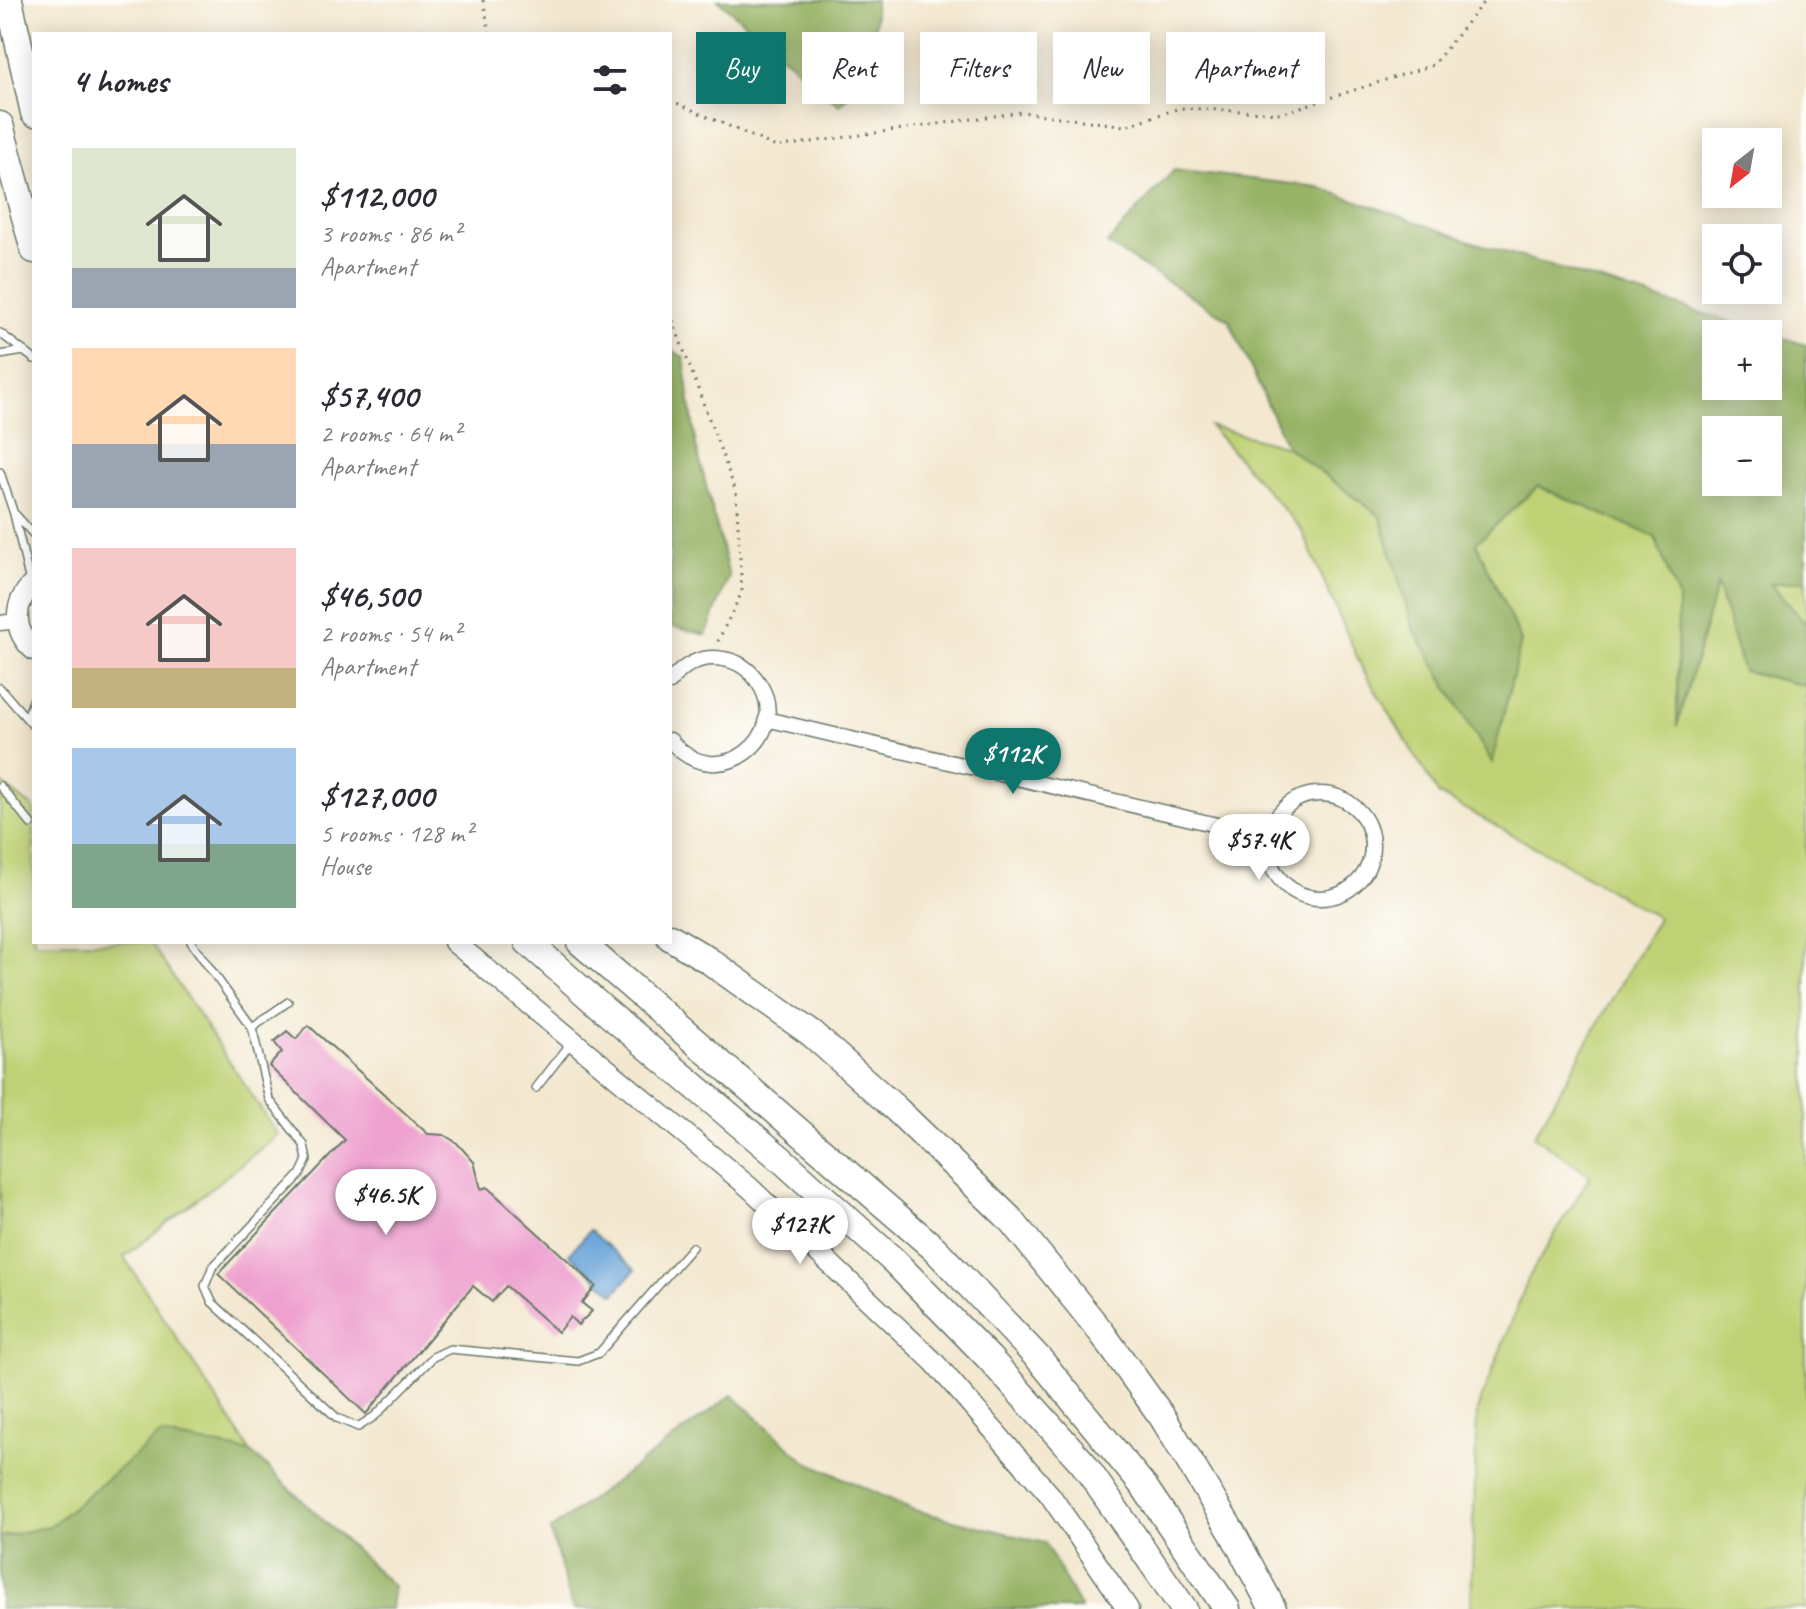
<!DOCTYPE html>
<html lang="en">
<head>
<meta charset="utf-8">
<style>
	:root { --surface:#fff; --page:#f7f7f7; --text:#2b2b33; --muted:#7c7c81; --accent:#0f766e }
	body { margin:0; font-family:Caveat,sans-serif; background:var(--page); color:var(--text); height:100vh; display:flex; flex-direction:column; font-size:30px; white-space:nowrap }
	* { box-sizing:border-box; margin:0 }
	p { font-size:26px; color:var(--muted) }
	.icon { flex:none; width:44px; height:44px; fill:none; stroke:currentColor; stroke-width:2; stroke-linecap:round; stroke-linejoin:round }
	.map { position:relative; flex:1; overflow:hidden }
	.sheet { position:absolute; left:32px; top:32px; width:640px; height:912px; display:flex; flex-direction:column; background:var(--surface); border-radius:0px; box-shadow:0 4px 20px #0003 }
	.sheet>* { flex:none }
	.hud { position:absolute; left:696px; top:32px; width:760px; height:72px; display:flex; gap:16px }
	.needle { width:52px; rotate:211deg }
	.controls { position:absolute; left:1702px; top:128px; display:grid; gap:16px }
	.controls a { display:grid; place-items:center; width:80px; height:80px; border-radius:0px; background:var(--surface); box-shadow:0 4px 20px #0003; font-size:40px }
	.price { position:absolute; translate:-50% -68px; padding:0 18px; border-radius:28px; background:#fff; color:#222; font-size:26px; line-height:52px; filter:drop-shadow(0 2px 4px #0008) }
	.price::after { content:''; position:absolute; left:50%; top:48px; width:24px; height:18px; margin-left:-12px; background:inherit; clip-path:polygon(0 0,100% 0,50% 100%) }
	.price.current { background:var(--accent); color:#fff }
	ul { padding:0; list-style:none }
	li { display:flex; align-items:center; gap:24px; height:200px; padding:0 40px }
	li span { display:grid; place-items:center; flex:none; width:224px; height:160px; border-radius:0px; color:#555 }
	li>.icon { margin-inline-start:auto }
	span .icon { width:96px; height:96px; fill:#fffc; stroke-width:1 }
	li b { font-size:34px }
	h2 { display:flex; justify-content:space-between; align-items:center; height:96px; padding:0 40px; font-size:34px }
	.tag { padding:0 28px; border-radius:0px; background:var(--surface); box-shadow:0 4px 20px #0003; font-size:28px; line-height:72px }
	.tag.current { background:var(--accent); color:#fff }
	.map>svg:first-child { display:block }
	.green { fill:#bfd174; stroke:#6f8754; stroke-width:2 }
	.forest { fill:#97b366; stroke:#5b784d; stroke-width:2; fill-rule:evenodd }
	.water { fill:#6ba4da; stroke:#457087; stroke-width:2 }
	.building { fill:#eea0cf }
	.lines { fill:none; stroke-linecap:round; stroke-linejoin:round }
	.lane-casing { stroke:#69786a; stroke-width:10 }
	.street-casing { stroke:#69786a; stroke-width:17 }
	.secondary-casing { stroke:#69786a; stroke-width:23 }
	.highway-casing { stroke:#69786a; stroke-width:29 }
	.path { stroke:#69786a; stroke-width:3; stroke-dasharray:2 6; stroke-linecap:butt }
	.lane { stroke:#fff; stroke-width:7 }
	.street { stroke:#fff; stroke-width:14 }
	.secondary { stroke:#fff; stroke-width:20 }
	.highway { stroke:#fff; stroke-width:26 }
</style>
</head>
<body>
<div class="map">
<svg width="1806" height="1609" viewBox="0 0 1806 1609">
	<rect width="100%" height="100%" fill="#fdfcf7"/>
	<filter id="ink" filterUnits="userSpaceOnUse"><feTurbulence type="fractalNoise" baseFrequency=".0125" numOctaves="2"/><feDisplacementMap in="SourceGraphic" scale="16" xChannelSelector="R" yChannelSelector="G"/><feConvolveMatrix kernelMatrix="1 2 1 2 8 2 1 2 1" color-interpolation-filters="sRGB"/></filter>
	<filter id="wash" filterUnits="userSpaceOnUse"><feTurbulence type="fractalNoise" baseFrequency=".006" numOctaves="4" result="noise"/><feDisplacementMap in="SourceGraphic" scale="32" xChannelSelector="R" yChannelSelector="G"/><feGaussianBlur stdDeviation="1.8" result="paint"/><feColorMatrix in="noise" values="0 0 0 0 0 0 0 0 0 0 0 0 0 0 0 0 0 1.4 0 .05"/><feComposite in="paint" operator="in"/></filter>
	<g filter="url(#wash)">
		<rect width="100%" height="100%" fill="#f3e7cf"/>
		<path class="green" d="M1210,426L1287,447L1380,516L1413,628L1521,641L1476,543L1538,486L1655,537L1678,598L1677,722L1717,583L1743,671L1806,686V1609H1471L1477,1410L1529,1277L1590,1176L1534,1136L1658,918L1552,856L1439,795L1362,668L1301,529Z
			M1806,580V624L1770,584Z
			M0,782L34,808V942H150L278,1135L124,1257L251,1452L160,1435L50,1526L0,1537Z"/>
		<path class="forest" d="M718,0H875L874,73L839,105Z
			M1174,170L1318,187L1473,242L1806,345V580L1771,584L1806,624V686L1743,671L1717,584L1677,726L1678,598L1655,537L1538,486L1476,543L1521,641L1492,763L1413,628L1380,516L1287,447L1229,320L1107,244ZM1768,334V386H1716V334ZM1716,430H1768V482H1716Z
			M670,348L684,358L696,446L729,576L706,635L670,626Z
			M732,1395L805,1461L914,1510L1045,1543L1081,1609H573L550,1530Z
			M160,1435L251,1452L393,1586L391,1609H0V1537L50,1526Z"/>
		<path class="water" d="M590,1230L635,1270L614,1294L569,1254Z"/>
		<g id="blocks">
			<path class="building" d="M308,1025L428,1134L444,1135L457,1143L474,1162L481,1189L487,1187L596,1286L582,1303L592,1311L578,1325L570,1317L558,1332L506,1286L492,1302L473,1286L366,1414L218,1274L345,1140L269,1066L282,1052L274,1042L287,1031L296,1039Z"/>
		</g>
	</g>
	<g filter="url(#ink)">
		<use href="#blocks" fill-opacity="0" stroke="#69786a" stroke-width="2"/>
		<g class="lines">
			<g class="lane-casing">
				<path id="lane" d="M0,333L34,359
					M0,355L24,351
					M0,472L14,514L30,582
					M16,515L34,535
					M0,688L34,727
					M27,717L34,698
					M0,786L31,824
					M191,942L252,1027L288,1002
					M252,1027L269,1099L304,1145L307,1160L300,1175L212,1268L205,1286L212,1302L337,1418L358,1427L375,1416L433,1357L450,1349L578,1361L599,1353L692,1247
					M536,1088L571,1043"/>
			</g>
			<g class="street-casing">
				<path id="street" d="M0,623L17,621
					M670,682C683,665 701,655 723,659C738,661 750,670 758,682C795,735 717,798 670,740
					M766,719L1268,837
					M1268 846a52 52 0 1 1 104 0a52 52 0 1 1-104 0Z"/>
			</g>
			<g class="secondary-casing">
				<path id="secondary" d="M34,583C13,602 12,631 34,650
					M454,942L749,1187L934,1362L1050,1495L1128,1609"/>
			</g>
			<g class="highway-casing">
				<path id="highway" d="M9,0L34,113
					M0,125L34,250
					M670,937L708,960L812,1034L896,1109L1010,1219L1102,1333L1163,1418L1232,1532L1273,1609
					M528,942L603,1009L781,1159L894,1261L989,1358L1083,1463L1184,1609
					M580,942L935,1249L1040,1360L1145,1488L1227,1609"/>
			</g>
			<path class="path" d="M483,0L490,34
				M670,100L776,147L1022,112L1125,126L1180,108L1282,113L1433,65L1485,0
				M670,313L736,492L742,592L717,643"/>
			<use href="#lane" class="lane"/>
			<use href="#street" class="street"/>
			<use href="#secondary" class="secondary"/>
			<use href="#highway" class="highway"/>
		</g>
	</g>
</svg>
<div class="controls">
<a><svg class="needle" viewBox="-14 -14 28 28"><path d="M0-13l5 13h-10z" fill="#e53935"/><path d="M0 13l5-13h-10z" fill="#7c7c81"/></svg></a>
<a><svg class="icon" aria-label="locate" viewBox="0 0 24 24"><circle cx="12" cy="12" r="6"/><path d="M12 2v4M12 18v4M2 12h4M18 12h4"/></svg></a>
<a>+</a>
<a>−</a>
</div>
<b class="price current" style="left:1013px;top:796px">$112K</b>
<b class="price" style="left:1259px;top:882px">$57.4K</b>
<b class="price" style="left:386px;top:1237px">$46.5K</b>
<b class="price" style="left:800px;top:1266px">$127K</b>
<div class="hud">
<a class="tag current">Buy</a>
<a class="tag">Rent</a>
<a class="tag">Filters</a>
<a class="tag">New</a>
<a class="tag">Apartment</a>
</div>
<section class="sheet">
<h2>4 homes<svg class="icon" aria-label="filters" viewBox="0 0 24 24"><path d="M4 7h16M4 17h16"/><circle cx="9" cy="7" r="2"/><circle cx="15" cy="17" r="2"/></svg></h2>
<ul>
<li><span style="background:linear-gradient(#dfe7d0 75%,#9aa5b1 0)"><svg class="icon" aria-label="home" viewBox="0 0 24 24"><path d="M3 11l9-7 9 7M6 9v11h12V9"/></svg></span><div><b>$112,000</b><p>3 rooms · 86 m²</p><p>Apartment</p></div></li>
<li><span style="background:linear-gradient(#ffd9b3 60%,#9aa5b1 0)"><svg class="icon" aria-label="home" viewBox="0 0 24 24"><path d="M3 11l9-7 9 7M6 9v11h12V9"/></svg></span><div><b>$57,400</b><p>2 rooms · 64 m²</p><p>Apartment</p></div></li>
<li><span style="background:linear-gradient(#f6c9c9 75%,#c2b280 0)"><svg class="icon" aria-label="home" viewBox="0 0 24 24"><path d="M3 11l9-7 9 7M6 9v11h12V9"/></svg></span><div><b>$46,500</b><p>2 rooms · 54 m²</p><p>Apartment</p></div></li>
<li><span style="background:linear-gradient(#a9c7e8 60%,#7fa58c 0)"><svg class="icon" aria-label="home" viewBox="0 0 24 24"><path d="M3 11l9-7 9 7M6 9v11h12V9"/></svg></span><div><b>$127,000</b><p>5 rooms · 128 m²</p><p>House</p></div></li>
</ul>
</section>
</div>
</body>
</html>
